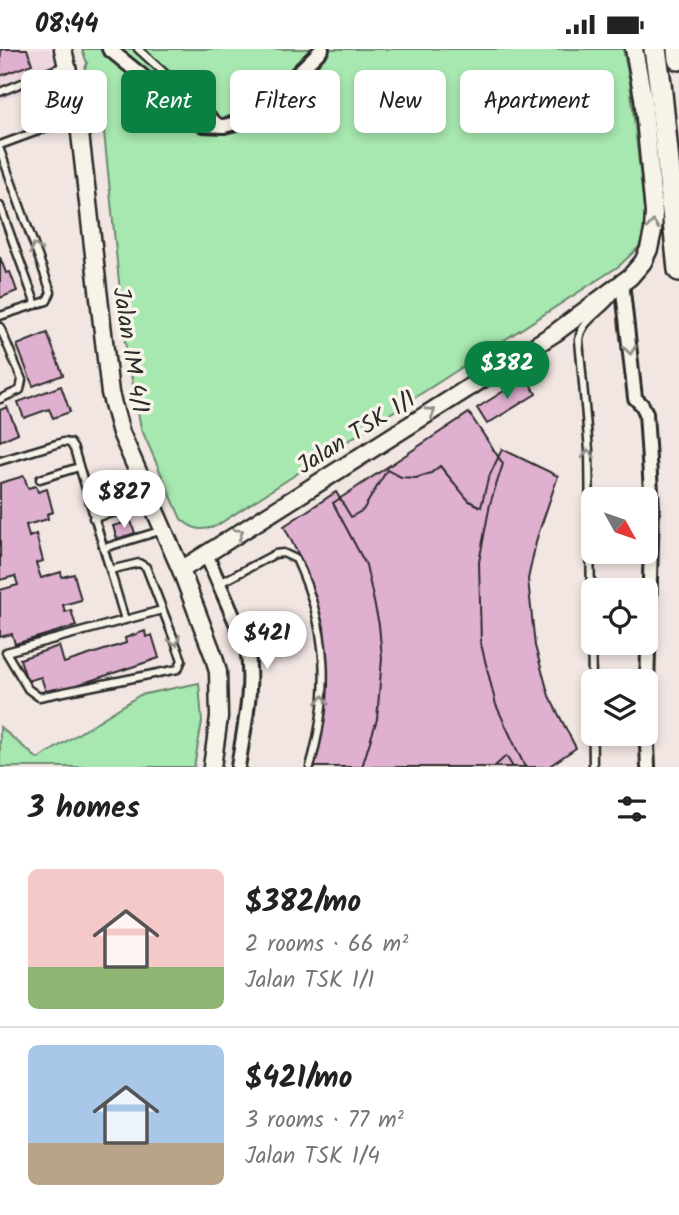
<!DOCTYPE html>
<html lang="en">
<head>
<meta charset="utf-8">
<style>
	:root { --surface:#fff; --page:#f2f2f2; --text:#222; --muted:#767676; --line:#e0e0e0; --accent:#0b8043 }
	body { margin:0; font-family:Kalam,sans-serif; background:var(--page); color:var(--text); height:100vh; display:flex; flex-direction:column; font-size:26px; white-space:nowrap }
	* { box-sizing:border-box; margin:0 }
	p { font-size:23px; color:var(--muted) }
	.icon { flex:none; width:38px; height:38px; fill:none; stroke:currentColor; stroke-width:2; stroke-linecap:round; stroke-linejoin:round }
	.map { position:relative; height:718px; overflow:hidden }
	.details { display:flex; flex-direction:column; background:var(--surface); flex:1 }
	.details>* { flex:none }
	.guide { position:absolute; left:21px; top:21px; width:637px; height:63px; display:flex; gap:14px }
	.needle { width:46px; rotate:130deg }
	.buttons { position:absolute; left:581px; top:438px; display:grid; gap:14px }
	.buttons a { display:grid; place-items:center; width:77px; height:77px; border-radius:10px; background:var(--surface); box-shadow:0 4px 10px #0003; font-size:35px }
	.price { position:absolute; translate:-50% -60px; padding:0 16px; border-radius:24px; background:#fff; color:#222; font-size:23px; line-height:46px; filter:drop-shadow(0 2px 4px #0008) }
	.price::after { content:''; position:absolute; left:50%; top:42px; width:21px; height:16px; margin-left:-10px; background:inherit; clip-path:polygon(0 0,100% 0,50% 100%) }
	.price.selected { background:var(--accent); color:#fff }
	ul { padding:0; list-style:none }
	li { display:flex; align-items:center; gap:21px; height:175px; padding:0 28px }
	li+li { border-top:2px solid var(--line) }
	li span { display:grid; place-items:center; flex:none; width:196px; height:140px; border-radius:10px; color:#555 }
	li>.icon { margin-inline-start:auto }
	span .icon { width:84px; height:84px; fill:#fffc; stroke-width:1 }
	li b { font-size:30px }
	h2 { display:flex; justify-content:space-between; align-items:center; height:84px; padding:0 28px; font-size:30px }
	.pill { padding:0 24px; border-radius:10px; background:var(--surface); box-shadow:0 4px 10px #0003; font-size:24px; line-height:63px }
	.pill.selected { background:var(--accent); color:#fff }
	.status { display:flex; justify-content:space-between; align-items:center; height:49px; padding:0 35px; background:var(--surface); direction:ltr }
	.status svg { height:19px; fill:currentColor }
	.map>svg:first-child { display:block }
	.built { fill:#edd6de }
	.green { fill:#a7e7b0; stroke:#69896e; stroke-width:2 }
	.building { fill:#e0b0d1; stroke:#2b2b2b; stroke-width:2 }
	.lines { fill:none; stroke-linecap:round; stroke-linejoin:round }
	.lane-casing { stroke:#2b2b2b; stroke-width:11 }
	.street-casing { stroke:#2b2b2b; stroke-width:18 }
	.secondary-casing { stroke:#2b2b2b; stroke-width:21 }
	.highway-casing { stroke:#2b2b2b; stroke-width:26 }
	.lane { stroke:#f7f3e8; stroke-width:6 }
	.street { stroke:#f7f3e8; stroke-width:12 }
	.secondary { stroke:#f7f3e8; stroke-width:16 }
	.highway { stroke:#f7f3e8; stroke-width:21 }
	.oneway { stroke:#918f8a }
	.labels { text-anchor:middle; stroke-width:7; stroke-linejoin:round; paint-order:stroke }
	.street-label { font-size:24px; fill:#2b2b2b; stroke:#f7f3e8 }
</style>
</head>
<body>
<div class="status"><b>08:44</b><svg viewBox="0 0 49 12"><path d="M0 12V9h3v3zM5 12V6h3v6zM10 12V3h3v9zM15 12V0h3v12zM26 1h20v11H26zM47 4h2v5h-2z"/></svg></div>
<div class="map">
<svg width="679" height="718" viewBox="0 0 679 718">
	<rect width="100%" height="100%" fill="#f2e6e3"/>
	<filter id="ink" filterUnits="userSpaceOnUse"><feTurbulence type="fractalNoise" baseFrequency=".0143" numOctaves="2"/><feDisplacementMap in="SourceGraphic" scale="14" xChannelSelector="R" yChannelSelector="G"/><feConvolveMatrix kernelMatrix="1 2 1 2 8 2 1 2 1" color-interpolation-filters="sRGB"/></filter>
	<g filter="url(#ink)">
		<path class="built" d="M0,0H50L60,28L0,52Z"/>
		<path class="green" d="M82,0H623L630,34L646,176L639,198L619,217L216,477C202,483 192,480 181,470L141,379L125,293L103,73L84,23L87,14Z
			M199,634L202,673L194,718H0V678L38,710L140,646Z"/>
		<path class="building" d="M1,0H27L32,15L0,27Z
			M0,208L6,224L10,223L17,242L0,249Z
			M47,284L63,326L33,337L17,296Z
			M526,328L536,345L487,375L477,359Z
			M61,337L70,363L53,369L49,360L24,369L18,353Z
			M7,358L18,384L0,392V361Z
			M469,364L503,415L490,455L479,513L481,595L496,656L525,718H362L377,670L382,609L379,576L366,516L333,454Z
			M502,400L558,427L537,489L528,530L535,597L549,647L576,699L548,718H513L506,707L494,718H312L323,678L328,632L324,578L306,521L284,477L336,443L351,468L363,461L387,421L401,428L416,429L431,424L440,417L469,452L481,458L488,430Z
			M24,427L28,439L36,437L38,443L47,440L53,463L47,465L48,470L26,476L29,488L36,485L43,512L36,514L41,529L61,523L62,528L74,525L81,551L63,556L65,563L71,561L76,577L15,595L12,585L0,588V541L18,536L15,527L0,531V434Z
			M131,472L135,484L117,490L113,477Z
			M145,582L146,588L152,586L159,609L47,646L41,628L27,632L20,610L59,597L64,614L126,594L125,589Z"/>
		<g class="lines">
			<g class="lane-casing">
				<path id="lane" d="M138,0L222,76
					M0,43L66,16
					M0,96L76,68
					M0,101L51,243L47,252L0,267
					M0,157L36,256
					M0,278L22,331L20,341L0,350
					M0,412L63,393L70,394L74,400L125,571
					M40,430L79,418
					M93,469L149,455
					M104,499L163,481
					M110,521L139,514L146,518L182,611L178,620L39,648L28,640L6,603L162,561
					M220,534L275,505L283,504L296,510C329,580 331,644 310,718
					M593,718L589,401L579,291C581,270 605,262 615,245"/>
			</g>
			<g class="street-casing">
				<path id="street" d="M109,0L203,76L224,77L243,72L257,64L322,0
					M622,233L635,349L642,356L646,364L652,458L646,674L648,718
					M206,505L247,599C254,639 244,679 238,718"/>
			</g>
			<g class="secondary-casing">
				<path id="secondary" d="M63,0L78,67L110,344L121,384L181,521L214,608L218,623L219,668L212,718
					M181,521L555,284L630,228L643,213L649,200L653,182L654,164L643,48L634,0"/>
			</g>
			<g class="highway-casing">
				<path id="highway" d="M655,0L660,34L679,221
					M678,0L679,10"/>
			</g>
			<use href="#lane" class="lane"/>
			<use href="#street" class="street"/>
			<use href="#secondary" class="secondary"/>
			<use href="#highway" class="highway"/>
		</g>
		<defs><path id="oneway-chevron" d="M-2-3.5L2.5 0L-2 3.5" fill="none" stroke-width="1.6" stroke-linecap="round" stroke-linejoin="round" transform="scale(1.75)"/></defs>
		<g class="oneway">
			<use href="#oneway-chevron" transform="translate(653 176) rotate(-86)"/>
			<use href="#oneway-chevron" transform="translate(35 199) rotate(-110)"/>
			<use href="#oneway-chevron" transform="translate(630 301) rotate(83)"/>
			<use href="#oneway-chevron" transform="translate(431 363) rotate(-33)"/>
			<use href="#oneway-chevron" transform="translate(588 405) rotate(-93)"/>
			<use href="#oneway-chevron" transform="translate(239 484) rotate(-32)"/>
			<use href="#oneway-chevron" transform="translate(175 592) rotate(68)"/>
			<use href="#oneway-chevron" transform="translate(323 651) rotate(-84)"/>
		</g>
	</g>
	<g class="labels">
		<g class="street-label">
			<text transform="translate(131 301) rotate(81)" y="8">Jalan IM 4/1</text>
			<text transform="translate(356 383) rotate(-32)" y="8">Jalan TSK 1/1</text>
		</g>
	</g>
</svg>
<div class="buttons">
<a><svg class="needle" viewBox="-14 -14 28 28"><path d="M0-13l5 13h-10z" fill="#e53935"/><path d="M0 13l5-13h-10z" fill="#767676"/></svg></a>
<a><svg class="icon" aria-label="locate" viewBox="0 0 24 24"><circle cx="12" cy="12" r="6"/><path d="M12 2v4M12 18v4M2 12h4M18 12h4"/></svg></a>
<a><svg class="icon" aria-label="layers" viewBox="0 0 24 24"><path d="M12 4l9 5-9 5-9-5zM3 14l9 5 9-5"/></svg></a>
</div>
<b class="price selected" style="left:507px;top:352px">$382</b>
<b class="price" style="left:124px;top:481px">$827</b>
<b class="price" style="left:267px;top:622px">$421</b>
<div class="guide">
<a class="pill">Buy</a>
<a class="pill selected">Rent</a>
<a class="pill">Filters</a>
<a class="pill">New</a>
<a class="pill">Apartment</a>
</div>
</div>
<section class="details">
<h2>3 homes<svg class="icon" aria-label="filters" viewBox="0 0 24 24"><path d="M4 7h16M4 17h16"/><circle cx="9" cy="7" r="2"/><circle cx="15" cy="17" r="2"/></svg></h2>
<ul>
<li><span style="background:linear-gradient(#f6c9c9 70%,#8fb573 0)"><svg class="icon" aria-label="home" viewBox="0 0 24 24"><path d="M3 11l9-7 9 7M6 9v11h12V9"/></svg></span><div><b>$382/mo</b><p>2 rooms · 66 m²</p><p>Jalan TSK 1/1</p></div></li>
<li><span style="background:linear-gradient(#a9c7e8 70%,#b9a48a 0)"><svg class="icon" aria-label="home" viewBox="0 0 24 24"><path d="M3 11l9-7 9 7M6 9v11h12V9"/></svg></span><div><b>$421/mo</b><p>3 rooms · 77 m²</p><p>Jalan TSK 1/4</p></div></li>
</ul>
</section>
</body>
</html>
